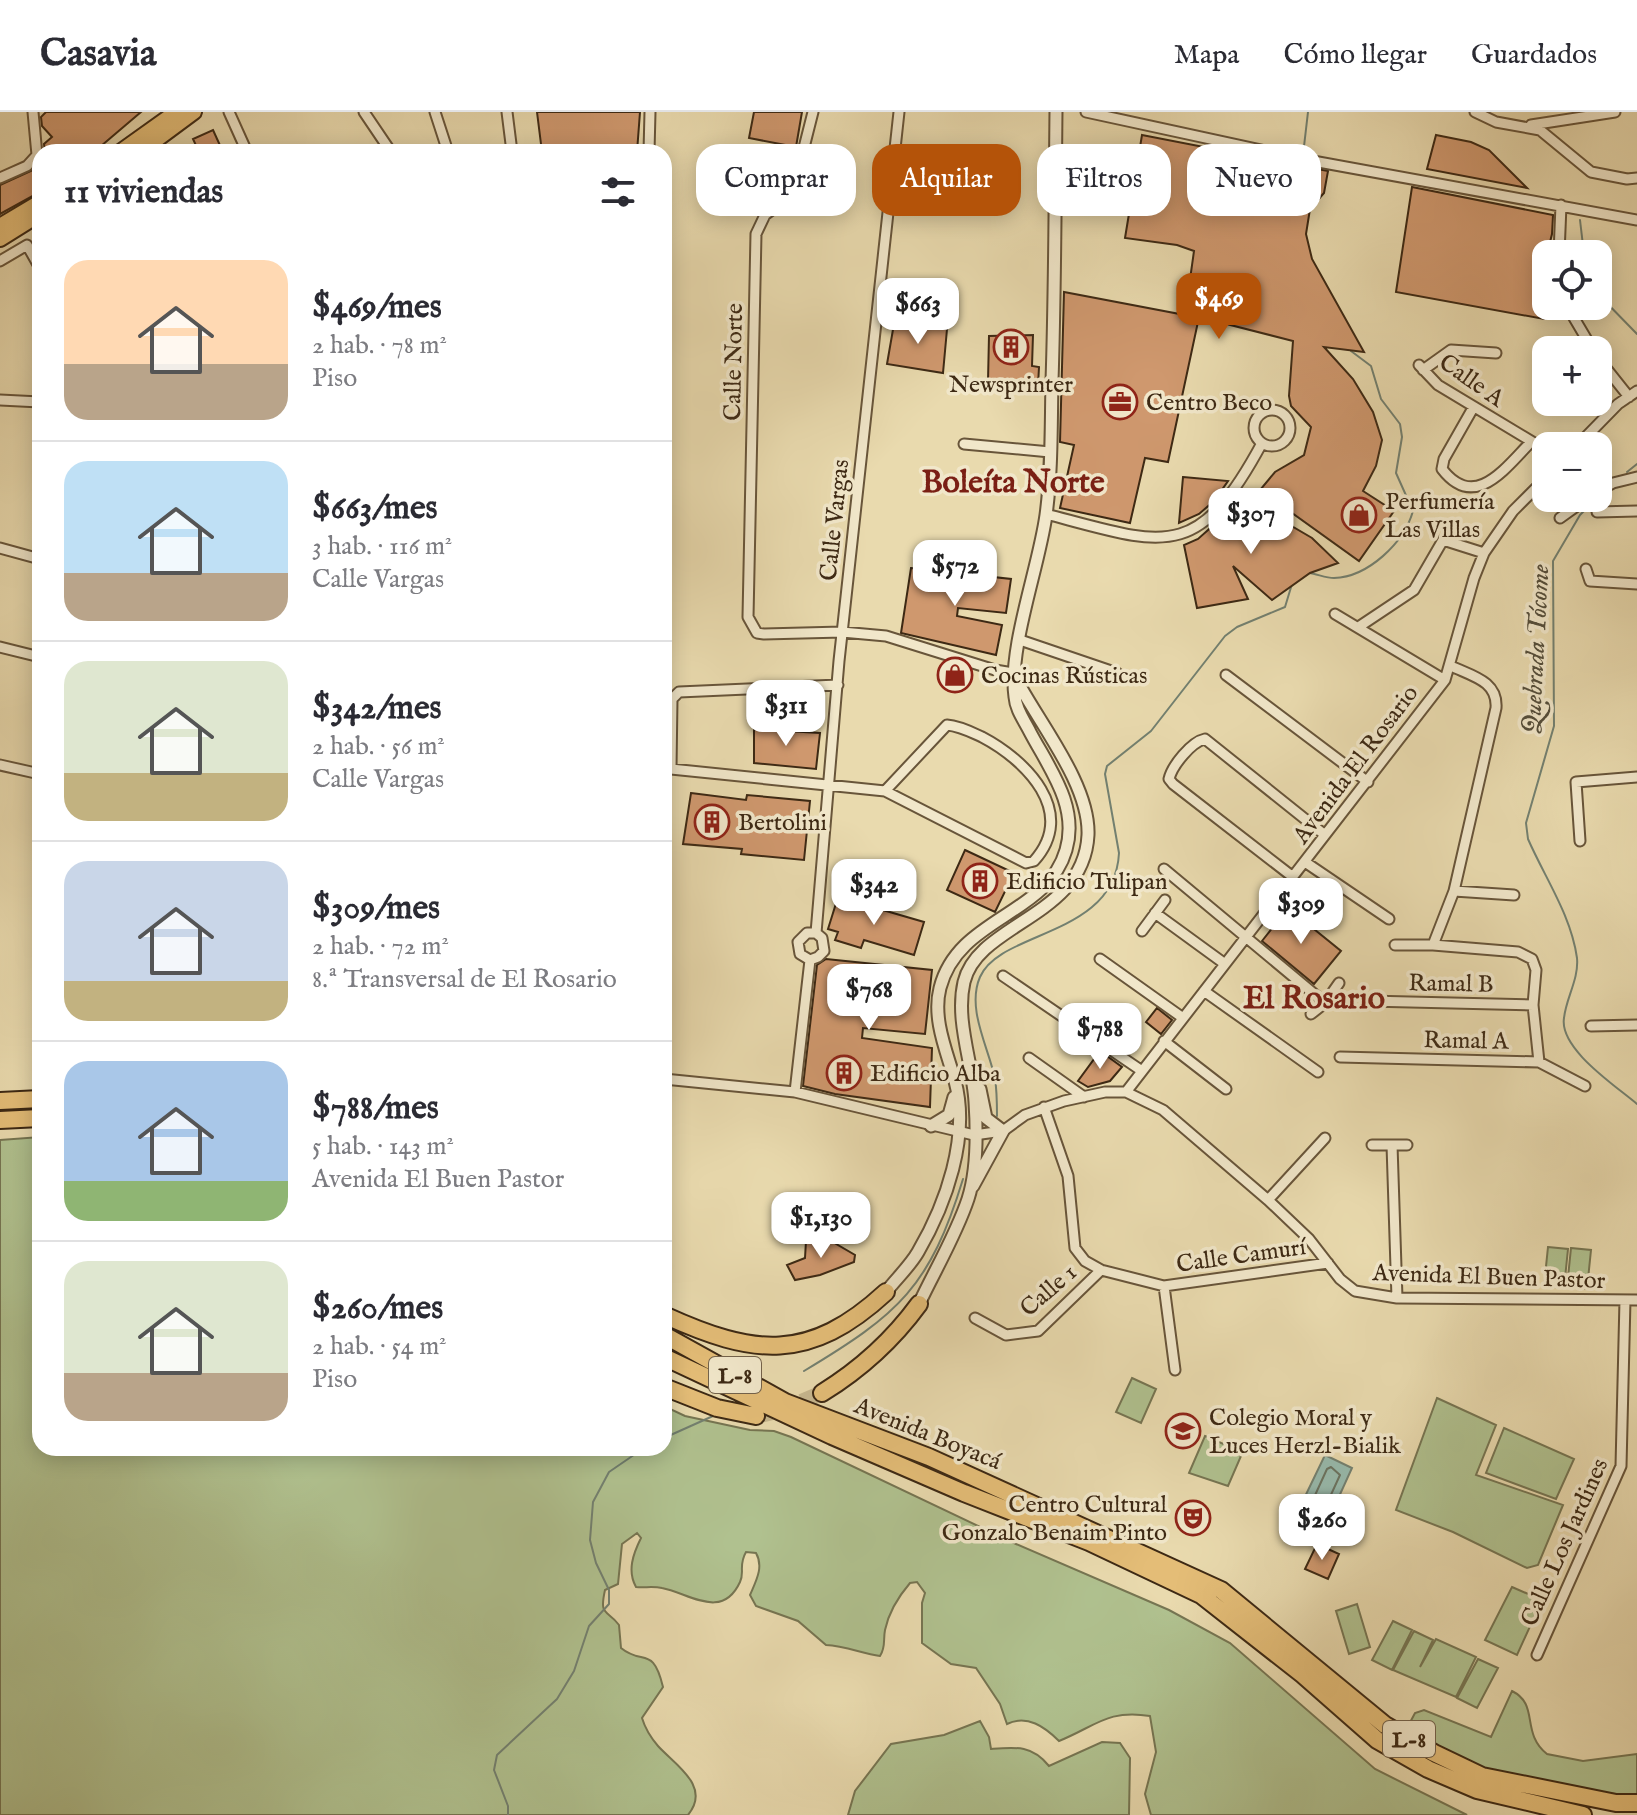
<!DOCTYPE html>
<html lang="es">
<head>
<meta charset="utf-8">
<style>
	:root { --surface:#fff; --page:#f2f2f3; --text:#2b2b33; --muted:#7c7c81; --line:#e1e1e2; --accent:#b45309 }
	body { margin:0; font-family:"IM FELL English",serif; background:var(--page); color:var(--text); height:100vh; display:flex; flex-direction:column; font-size:30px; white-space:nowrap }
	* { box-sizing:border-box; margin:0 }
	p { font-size:26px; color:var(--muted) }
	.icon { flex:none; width:44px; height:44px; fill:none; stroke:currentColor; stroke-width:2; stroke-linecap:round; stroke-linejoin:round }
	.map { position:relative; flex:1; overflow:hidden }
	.details { position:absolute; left:32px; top:32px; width:640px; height:1312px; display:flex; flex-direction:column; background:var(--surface); border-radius:24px; box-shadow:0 4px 20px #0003 }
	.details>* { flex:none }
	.top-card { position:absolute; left:696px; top:32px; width:760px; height:72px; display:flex; gap:16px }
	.buttons { position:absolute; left:1532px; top:128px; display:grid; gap:16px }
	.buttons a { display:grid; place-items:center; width:80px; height:80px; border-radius:16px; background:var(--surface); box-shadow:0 4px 20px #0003; font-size:40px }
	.price { position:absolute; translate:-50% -68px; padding:0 18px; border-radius:16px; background:#fff; color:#222; font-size:26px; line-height:52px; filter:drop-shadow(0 2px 4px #0008) }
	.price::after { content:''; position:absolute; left:50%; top:48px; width:24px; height:18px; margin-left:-12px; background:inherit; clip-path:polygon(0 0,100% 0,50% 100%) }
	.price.on { background:var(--accent); color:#fff }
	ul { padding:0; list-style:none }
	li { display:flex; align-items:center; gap:24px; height:200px; padding:0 32px }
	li+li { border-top:2px solid var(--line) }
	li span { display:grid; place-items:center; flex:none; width:224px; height:160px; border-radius:24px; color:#555 }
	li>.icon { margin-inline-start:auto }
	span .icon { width:96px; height:96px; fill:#fffc; stroke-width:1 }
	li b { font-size:34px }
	h2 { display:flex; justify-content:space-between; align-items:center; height:96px; padding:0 32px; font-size:34px }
	.tag { padding:0 28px; border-radius:24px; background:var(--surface); box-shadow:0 4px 20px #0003; font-size:28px; line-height:72px }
	.tag.on { background:var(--accent); color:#fff }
	header { display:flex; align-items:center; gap:48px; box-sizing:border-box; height:112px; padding:0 40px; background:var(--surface); border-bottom:2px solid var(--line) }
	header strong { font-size:38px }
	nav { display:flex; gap:44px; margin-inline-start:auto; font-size:28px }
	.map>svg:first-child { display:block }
	.green { fill:#b0c18f; stroke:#767552; stroke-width:2 }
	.water { fill:#97baad; stroke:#738070; stroke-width:2 }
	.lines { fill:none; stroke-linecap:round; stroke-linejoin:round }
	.shore { stroke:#6a7260; stroke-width:2 }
	.stream { stroke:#738070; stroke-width:2 }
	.building { fill:#cf986e; stroke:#3d2914; stroke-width:2 }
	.motorway-tunnel { stroke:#c7b78f; stroke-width:16; stroke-dasharray:16 8; stroke-linecap:butt }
	.minor-casing { stroke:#68553a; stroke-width:13 }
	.tertiary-casing { stroke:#68553a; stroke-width:15 }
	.primary-casing { stroke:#3d2914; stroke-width:18 }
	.motorway-casing { stroke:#3d2914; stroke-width:20 }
	.minor { stroke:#f1e7ca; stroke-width:9 }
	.tertiary { stroke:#f1e7ca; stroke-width:11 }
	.primary { stroke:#e4bd77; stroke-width:14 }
	.motorway { stroke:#e4bd77; stroke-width:16 }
	.labels { text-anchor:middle; stroke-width:7; stroke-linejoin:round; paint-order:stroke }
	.shield { fill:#f1e7ca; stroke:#73624b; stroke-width:2 }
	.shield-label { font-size:22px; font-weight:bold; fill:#3d2914 }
	.street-label { font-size:24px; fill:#3d2914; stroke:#f1e7ca }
	.poi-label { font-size:24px; fill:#3d2914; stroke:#f1e7ca; text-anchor:start }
	.water-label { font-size:26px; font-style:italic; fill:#544d3a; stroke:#f1e7ca }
	.district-label { font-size:32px; font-weight:bold; fill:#7a1f14; stroke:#f1e7ca }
</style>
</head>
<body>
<header>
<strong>Casavia</strong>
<nav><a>Mapa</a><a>Cómo llegar</a><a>Guardados</a></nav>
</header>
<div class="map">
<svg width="1637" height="1703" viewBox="0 0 1637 1703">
	<rect width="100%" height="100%" fill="#e9daae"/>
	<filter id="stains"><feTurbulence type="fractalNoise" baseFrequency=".0025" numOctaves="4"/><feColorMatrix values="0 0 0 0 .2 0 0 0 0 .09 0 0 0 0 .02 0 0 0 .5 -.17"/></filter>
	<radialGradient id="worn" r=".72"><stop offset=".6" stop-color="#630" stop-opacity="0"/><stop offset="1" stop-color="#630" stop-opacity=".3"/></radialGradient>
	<path class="green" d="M40,1025V1336H664V1294L685,1304L750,1318L774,1319L791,1325L1016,1432L1169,1498L1230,1531L1375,1657L1467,1703H1151L1145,1682L1156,1640L1150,1604C1108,1597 1096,1614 1059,1629C1045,1615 1027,1602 1007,1612L1000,1592L976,1556L951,1552L922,1531V1491L925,1481L917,1470L910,1471C898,1485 889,1499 885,1518C883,1528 886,1535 880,1544C861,1541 845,1534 826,1533L798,1509L756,1494L750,1483C756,1469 764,1455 756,1441L746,1440C738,1454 745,1460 740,1470C722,1509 689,1481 662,1476C653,1474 644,1476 636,1475C627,1459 633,1442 641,1426L637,1421L622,1432L618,1472L605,1478C599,1505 607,1497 619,1513L621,1536C643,1554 653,1533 663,1575L642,1606C645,1616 652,1627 658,1634C674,1652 712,1674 688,1703H0V1028Z
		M1548,1135L1568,1137L1564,1176L1544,1174Z
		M1571,1136L1591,1138L1587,1177L1567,1175Z
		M1132,1266L1156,1277L1141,1311L1116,1300Z
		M1437,1286L1496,1313L1476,1363L1563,1393L1538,1453L1527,1456L1453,1420L1396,1398Z
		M1504,1316L1574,1347L1556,1387L1486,1361Z
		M1205,1324L1226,1333L1225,1337L1241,1344L1228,1374L1189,1361Z
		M1512,1475L1542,1488L1517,1543L1485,1528Z
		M1357,1492L1370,1535L1349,1542L1336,1499Z
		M1393,1509L1412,1518L1392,1558L1372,1548Z
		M1414,1519L1433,1528L1420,1555L1436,1527L1476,1545L1456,1585L1393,1558Z
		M1478,1547L1498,1556L1477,1596L1457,1586Z
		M1512,1579C1540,1593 1520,1620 1547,1642L1583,1649L1637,1642V1688L1615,1682L1491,1669L1406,1618L1415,1601L1424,1598L1491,1625Z
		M980,1609L989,1625L991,1637C1016,1635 1032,1633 1049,1654L1102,1630L1120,1631L1130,1646L1129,1703H848L855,1679L891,1632L944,1623Z"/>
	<path class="water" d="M1325,1343L1352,1356L1327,1411L1298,1399Z"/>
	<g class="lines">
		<path class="shore" d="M1331,1355L1340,1363L1324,1398L1320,1399L1311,1392L1327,1357Z"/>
		<path class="stream" d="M1303,43L1308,0
			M1580,108L1584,142
			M1598,182L1637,222
			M1627,360L1637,352
			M1597,386L1580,403L1553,449L1554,614L1526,711L1528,727C1545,766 1571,803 1577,846C1579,867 1566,886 1564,906C1559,937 1616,974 1637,992
			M1309,461C1317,462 1326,466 1334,466C1368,465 1404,431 1413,399L1396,361L1402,325L1400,312L1381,287L1371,254L1351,239
			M997,1004C997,992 997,979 995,967C989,936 966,897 980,865C1000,818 1115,825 1119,741L1105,662L1107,654L1151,619L1225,524L1237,515L1285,495L1292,472
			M804,1259C899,1202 930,1175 963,1067
			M664,1326L713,1304
			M508,1703V1694L494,1658L497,1643L557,1587L574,1559L589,1514L609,1492V1478L596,1451L590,1428L593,1390L609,1360L644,1336"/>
	</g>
	<path class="building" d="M46,0H141L94,40H67L64,36L60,40H45L44,32L52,25L42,14L41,5Z
		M537,0H640L637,40H542Z
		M754,0H802L796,35L749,26Z
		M213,18L223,40H199L193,27Z
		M1142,23L1328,59L1324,81L1310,97L1306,122L1312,147L1364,240L1324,235L1353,267L1373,300L1382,328L1376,354L1363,379L1394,399L1359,449L1260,378L1275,360L1304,343L1311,315L1291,294L1289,284L1293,229L1199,205L1168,350L1145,346L1130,411L1060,396L1074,333L1060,330L1064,180L1185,203L1194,139L1177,133L1125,126Z
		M1436,23L1471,30L1489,38L1527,76L1427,57Z
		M35,57L40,69V80L0,102V73Z
		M1412,75L1553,103L1552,122L1541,166L1546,167V194H1553L1544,207L1396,180Z
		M895,206L947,217L943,261L887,252Z
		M1033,223L1032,254L1039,255L1038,274L988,269L989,224Z
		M1183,365L1228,369L1214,389L1199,402L1179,411Z
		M1244,386L1312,426L1338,451L1310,461L1272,488L1233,454L1248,487L1197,496L1184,433L1198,427Z
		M911,456L1011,467L1006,501L958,496L957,504L1002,513L996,543L901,521Z
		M754,617L820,621L816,657L754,651Z
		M691,681L746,688L747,683L810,689L804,748L741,742L742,737L683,732Z
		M965,738L1014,761L995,800L947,778Z
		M838,785L924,810L914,843L864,828L861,836L835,828L838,820L828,817Z
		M1288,796L1341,839L1314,872L1262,829Z
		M826,847L932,858L925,922L863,916L862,926L932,936L930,995L835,982L803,974L817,853Z
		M1157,896L1172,908L1161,922L1146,910Z
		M1100,939L1122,955L1110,969L1088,975L1078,969Z
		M806,1129H831L855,1143L854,1150L820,1163L795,1168L787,1153L805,1146Z
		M1317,1432L1339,1442L1328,1467L1305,1457Z"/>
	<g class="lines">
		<path class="motorway-tunnel" d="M756,1304L788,1296L822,1281"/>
		<g class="minor-casing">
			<path id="minor" d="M229,0L247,40
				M364,0L391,40
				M435,0L448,40
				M507,0L512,40
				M813,0L792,83L765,103L756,122L748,505L757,521L764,522L842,520L886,524L995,558L1013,561
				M1086,0L1302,47L1637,108
				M1475,0L1496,10L1540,18L1591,60L1627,67L1637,66
				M1531,13L1615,0
				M649,40L650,0
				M0,66L27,54L37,43L33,0
				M1559,142L1561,93
				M0,149L27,133L40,156
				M1567,194L1593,238
				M1598,246L1629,285
				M1419,253L1438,273L1546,338
				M1423,258L1451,238L1496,241
				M0,288L40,290
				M1473,296L1444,347L1442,357C1475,400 1506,355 1531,330
				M1254 316a18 18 0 1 1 36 0a18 18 0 1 1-36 0Z
				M964,332L1050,340
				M1577,334L1618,292L1637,279
				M1598,379L1613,371L1637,365
				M1597,400L1637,399
				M1046,402C1164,433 1197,452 1262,331
				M1560,406L1588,386
				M0,436L40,447
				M1586,457L1590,469L1637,472
				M1335,502L1445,568
				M1360,514L1414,478L1443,428L1484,441
				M1020,528L1117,561
				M0,535L40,545
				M1451,554C1472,564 1498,569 1496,596L1454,779L1433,833L1518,840L1532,847L1536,858L1533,893L1539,950
				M1226,563L1368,670
				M838,573L679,580L672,587L671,657L885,679L1026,751L1034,749C1078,700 1026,648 982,625C971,620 960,614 947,613L885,679
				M0,653L40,662
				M1580,729L1576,670L1637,665
				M1305,750L1389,807
				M1164,757L1325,891
				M1293,765L1173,672L1169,667C1172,654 1191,630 1205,627L1325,723
				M1454,779L1514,783
				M1155,801L1225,852
				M1142,819L1165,788
				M816,821L839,549L899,0
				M1395,833H1433
				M1100,847L1183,906
				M810,848L800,842L798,830L807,821H816
				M810,848L818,845L824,839L822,826L816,821
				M1003,864L1142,959
				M1204,879L1318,960
				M1368,889L1533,893
				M1311,902L1325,891L1339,871
				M1591,914L1637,913
				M1164,929L1226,977
				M1340,945L1539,950L1585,974
				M1029,946L1084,985
				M664,967L795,980L974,1023L1003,1019L1025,1003L1064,989L1105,980H1126L1163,998L1268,1088L1309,1127L1340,1167L1355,1179L1397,1186L1637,1188
				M795,980L810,848
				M1126,980L1445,568L1474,466L1484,441L1513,399L1546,366
				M1044,995L1068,1064L1075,1136L1085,1149L1101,1158L1164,1174L1328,1151
				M1372,1033H1407
				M1392,1033L1397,1186
				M1268,1088L1325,1026
				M1164,1174L1175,1258
				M975,1206L1006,1223L1038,1219L1101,1158
				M1537,1543L1621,1354L1625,1188"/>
		</g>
		<g class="tertiary-casing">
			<path id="tertiary" d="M931,1014L949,1003L954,985
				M973,1074L1003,1019L986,1006L980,977
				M886,1180C896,1167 910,1154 918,1140C946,1092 970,1025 955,969C947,940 932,907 940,876C958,805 1047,804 1066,738C1079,694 1049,656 1030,620C1024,608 1016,598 1015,585C1008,536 1039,455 1046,403C1052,359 1051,313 1052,269C1055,179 1055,90 1056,0
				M919,1192C935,1158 956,1123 968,1087C977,1059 977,1020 975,990C973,952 955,909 964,870C978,811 1084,805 1088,723C1090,672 1038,610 1015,565"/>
		</g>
		<g class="primary-casing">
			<path id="primary" d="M120,40L176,0
				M140,40L194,0
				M0,114L40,90
				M0,127L40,102"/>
		</g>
		<g class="motorway-casing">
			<path id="motorway" d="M0,989L40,987
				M0,1008L40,1006
				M664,1203C754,1244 809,1251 886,1180
				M664,1223L785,1290L929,1345L1221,1478L1385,1613L1434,1641L1482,1664L1616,1691H1637
				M664,1245L832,1324L964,1381L1089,1430L1201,1483L1303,1563L1377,1628L1428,1657L1477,1678L1583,1703
				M664,1275L717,1296L756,1304
				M822,1281C861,1257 892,1229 919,1192"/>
		</g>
		<use href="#minor" class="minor"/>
		<use href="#tertiary" class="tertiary"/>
		<use href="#primary" class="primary"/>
		<use href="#motorway" class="motorway"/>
	</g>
	<defs>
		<g id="building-ring" transform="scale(1.8)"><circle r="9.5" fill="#f1e7ca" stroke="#8f2418" stroke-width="1.5"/><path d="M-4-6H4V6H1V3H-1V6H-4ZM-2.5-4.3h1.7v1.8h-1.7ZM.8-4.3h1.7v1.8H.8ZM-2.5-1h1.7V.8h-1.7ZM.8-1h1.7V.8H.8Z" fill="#8f2418"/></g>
		<g id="office-ring" transform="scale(1.8)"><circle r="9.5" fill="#f1e7ca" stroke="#8f2418" stroke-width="1.5"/><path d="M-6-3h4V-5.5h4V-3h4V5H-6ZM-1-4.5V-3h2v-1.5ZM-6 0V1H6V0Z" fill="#8f2418"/></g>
		<g id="shop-ring" transform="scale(1.8)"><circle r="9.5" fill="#f1e7ca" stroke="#8f2418" stroke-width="1.5"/><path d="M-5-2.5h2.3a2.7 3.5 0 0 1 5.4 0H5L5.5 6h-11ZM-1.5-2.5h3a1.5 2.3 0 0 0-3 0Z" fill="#8f2418"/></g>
		<g id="school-ring" transform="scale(1.8)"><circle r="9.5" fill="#f1e7ca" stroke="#8f2418" stroke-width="1.5"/><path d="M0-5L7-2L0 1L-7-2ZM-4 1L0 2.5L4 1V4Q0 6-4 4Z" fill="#8f2418"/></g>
		<g id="theatre-ring" transform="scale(1.8)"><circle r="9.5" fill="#f1e7ca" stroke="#8f2418" stroke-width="1.5"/><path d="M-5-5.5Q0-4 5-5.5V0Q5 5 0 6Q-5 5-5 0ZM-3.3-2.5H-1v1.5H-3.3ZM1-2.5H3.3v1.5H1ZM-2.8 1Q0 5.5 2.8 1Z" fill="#8f2418"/></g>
	</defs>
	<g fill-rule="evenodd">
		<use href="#building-ring" x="1011" y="235"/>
		<use href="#office-ring" x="1120" y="290"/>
		<use href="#shop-ring" x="1359" y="403"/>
		<use href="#shop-ring" x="955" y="563"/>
		<use href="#building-ring" x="712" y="710"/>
		<use href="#building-ring" x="980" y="769"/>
		<use href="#building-ring" x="844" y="961"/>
		<use href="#school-ring" x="1183" y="1319"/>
		<use href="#theatre-ring" x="1193" y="1406"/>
	</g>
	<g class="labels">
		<g class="shield">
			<rect x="709" y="1245" width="52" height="36" rx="6"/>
			<rect x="1383" y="1609" width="52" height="36" rx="6"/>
		</g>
		<g class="shield-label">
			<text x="735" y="1271">L-8</text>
			<text x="1409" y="1635">L-8</text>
		</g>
		<g class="street-label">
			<text transform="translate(733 250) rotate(-89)" y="8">Calle Norte</text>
			<text transform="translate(1472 268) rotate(35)" y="8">Calle A</text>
			<text transform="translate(834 408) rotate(-84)" y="8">Calle Vargas</text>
			<text transform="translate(1355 652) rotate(-53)" y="8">Avenida El Rosario</text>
			<text transform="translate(1451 871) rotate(1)" y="8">Ramal B</text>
			<text transform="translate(1466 928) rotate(1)" y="8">Ramal A</text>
			<text transform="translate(1241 1143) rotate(-8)" y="8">Calle Camurí</text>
			<text transform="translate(1489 1164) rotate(2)" y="8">Avenida El Buen Pastor</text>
			<text transform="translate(1048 1178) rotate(-41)" y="8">Calle 1</text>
			<text transform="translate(928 1321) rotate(22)" y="8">Avenida Boyacá</text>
			<text transform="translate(1564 1430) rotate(-66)" y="8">Calle Los Jardines</text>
		</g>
		<g class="poi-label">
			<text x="1011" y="280" text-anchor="middle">Newsprinter</text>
			<text x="1146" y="298">Centro Beco</text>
			<text x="1385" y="397">Perfumería<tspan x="1385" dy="28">Las Villas</tspan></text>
			<text x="981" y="571">Cocinas Rústicas</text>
			<text x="738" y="718">Bertolini</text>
			<text x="1006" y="777">Edificio Tulipan</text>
			<text x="870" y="969">Edificio Alba</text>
			<text x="1209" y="1313">Colegio Moral y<tspan x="1209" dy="28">Luces Herzl-Bialik</tspan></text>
			<text x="1167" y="1400" text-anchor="end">Centro Cultural<tspan x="1167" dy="28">Gonzalo Benaim Pinto</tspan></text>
		</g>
		<g class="water-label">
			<text transform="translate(1535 537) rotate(-87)" y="9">Quebrada Tócome</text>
		</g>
		<g class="district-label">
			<text x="1013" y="380">Boleíta Norte</text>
			<text x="1314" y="896">El Rosario</text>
		</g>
	</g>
	<rect width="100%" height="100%" filter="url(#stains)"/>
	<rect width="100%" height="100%" fill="url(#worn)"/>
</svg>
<div class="buttons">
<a><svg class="icon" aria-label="locate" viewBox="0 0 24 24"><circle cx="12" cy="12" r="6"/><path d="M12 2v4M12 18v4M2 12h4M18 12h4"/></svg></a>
<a>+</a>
<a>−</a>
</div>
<b class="price on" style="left:1219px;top:229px">$469</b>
<b class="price" style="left:918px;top:234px">$663</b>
<b class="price" style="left:1251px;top:444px">$307</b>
<b class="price" style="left:955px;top:496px">$572</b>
<b class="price" style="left:786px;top:636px">$311</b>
<b class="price" style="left:874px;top:815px">$342</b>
<b class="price" style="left:1301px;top:834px">$309</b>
<b class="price" style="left:869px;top:920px">$768</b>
<b class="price" style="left:1100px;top:959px">$788</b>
<b class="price" style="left:821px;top:1148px">$1,130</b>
<b class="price" style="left:1322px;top:1450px">$260</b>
<div class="top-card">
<a class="tag">Comprar</a>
<a class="tag on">Alquilar</a>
<a class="tag">Filtros</a>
<a class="tag">Nuevo</a>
</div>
<section class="details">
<h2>11 viviendas<svg class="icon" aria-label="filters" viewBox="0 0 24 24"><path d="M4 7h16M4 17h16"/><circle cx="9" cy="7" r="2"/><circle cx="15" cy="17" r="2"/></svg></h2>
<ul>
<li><span style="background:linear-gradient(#ffd9b3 65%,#b9a48a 0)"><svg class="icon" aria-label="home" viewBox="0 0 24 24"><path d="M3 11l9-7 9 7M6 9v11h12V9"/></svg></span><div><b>$469/mes</b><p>2 hab. · 78 m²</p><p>Piso</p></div></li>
<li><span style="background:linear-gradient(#bfe0f5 70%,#b9a48a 0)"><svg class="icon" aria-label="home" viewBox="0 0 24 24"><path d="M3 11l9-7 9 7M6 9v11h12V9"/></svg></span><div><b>$663/mes</b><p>3 hab. · 116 m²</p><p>Calle Vargas</p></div></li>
<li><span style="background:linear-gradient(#dfe7d0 70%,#c2b280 0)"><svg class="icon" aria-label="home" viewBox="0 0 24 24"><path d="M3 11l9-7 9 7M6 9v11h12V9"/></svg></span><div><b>$342/mes</b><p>2 hab. · 56 m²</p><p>Calle Vargas</p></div></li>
<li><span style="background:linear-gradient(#c9d6e8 75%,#c2b280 0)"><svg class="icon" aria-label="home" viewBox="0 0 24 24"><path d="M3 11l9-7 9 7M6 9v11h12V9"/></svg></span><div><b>$309/mes</b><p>2 hab. · 72 m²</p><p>8.ª Transversal de El Rosario</p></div></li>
<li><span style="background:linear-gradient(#a9c7e8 75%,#8fb573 0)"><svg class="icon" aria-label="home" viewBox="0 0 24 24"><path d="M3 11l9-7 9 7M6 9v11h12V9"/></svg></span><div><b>$788/mes</b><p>5 hab. · 143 m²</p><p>Avenida El Buen Pastor</p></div></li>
<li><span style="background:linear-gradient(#dfe7d0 70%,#b9a48a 0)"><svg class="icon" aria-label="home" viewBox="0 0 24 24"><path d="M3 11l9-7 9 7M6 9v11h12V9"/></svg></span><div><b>$260/mes</b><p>2 hab. · 54 m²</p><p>Piso</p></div></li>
</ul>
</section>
</div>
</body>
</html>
